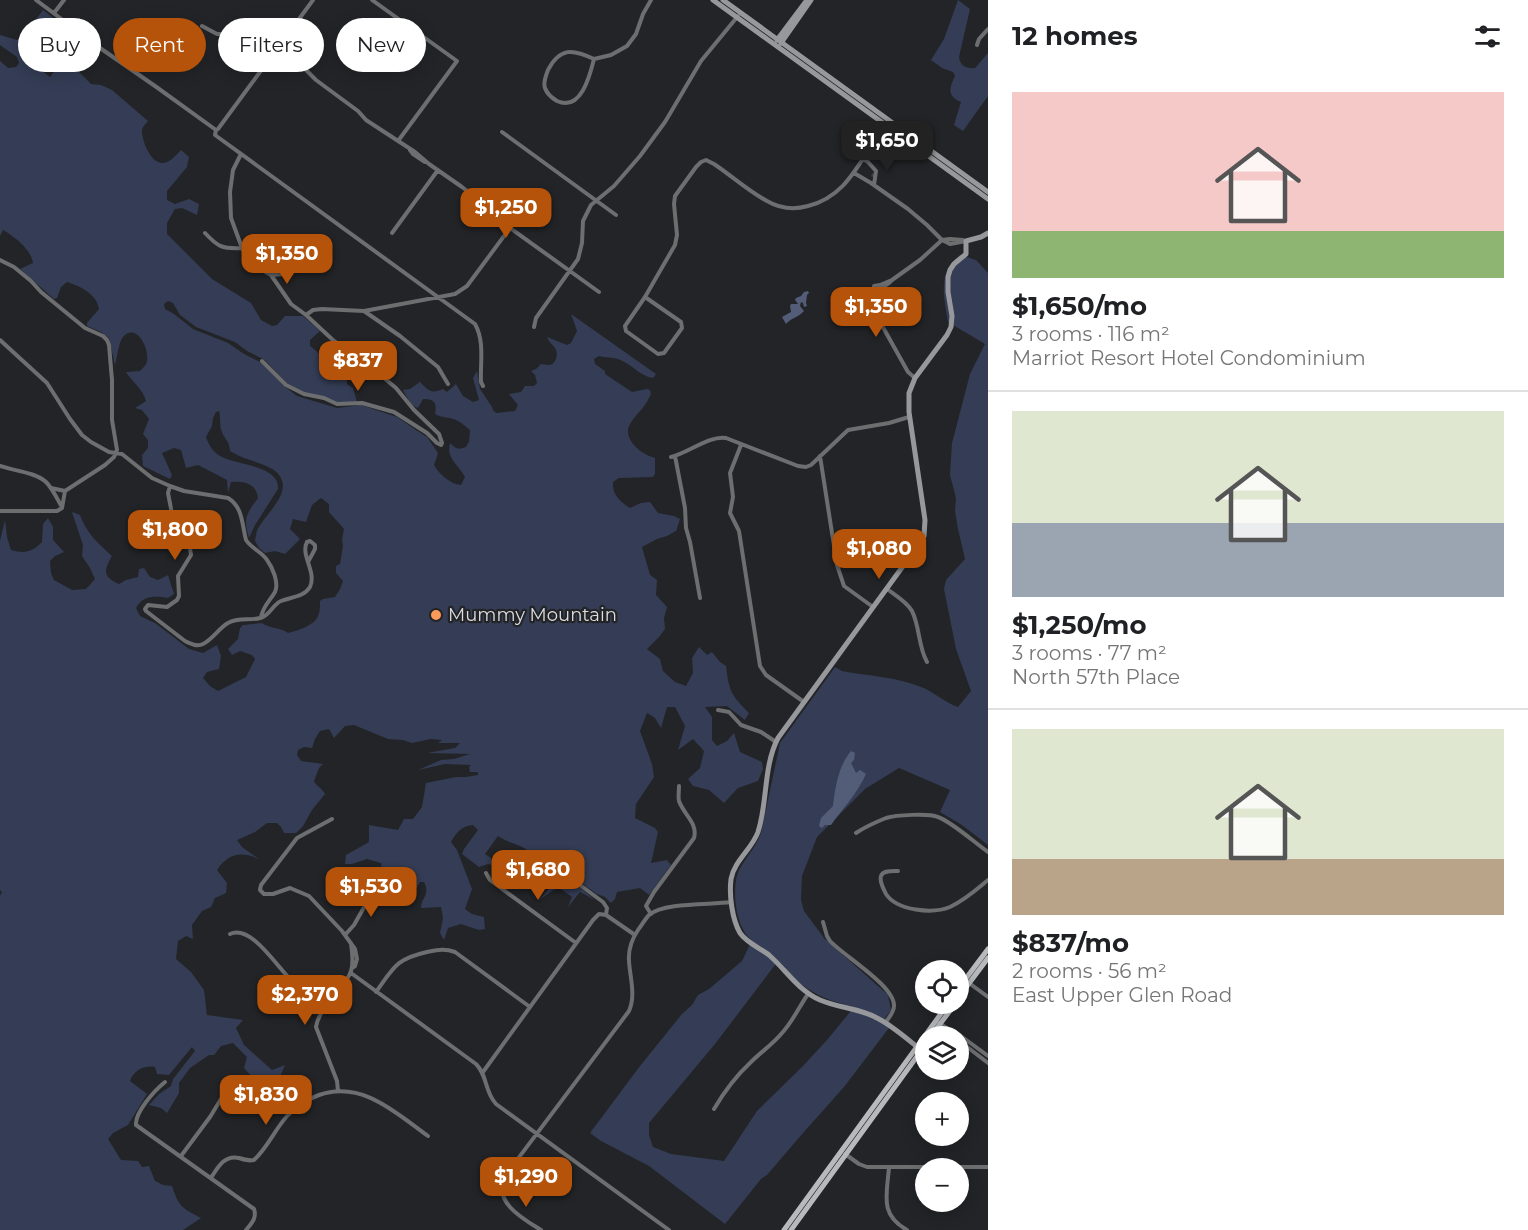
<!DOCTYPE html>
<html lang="en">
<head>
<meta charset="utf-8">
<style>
	:root { --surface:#fff; --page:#f2f2f2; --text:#202124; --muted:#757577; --line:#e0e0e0; --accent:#b45309 }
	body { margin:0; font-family:Montserrat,sans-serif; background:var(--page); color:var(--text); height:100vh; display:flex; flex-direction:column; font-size:22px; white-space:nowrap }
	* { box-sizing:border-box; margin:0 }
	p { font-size:20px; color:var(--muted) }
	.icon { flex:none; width:33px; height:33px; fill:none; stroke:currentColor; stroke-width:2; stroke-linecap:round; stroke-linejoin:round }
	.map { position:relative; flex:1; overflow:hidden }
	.details { display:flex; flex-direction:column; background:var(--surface); width:540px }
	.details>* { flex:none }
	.top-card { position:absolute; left:18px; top:18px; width:570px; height:54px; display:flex; gap:12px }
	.controls { position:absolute; left:915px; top:960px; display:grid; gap:12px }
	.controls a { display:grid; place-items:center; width:54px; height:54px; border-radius:50%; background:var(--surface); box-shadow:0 3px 15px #0003; font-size:30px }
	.price { position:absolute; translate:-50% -51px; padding:0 14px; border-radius:12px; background:var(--accent); color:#fff; font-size:20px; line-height:39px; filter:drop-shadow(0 2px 3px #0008) }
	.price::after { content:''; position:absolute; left:50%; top:36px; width:18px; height:14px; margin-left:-9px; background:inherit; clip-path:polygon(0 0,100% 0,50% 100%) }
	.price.active { background:#222; color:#fff }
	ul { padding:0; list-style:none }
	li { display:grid; align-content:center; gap:12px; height:318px; padding:0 24px }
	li+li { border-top:2px solid var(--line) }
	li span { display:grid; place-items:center; height:186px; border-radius:0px; color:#555 }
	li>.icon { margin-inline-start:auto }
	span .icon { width:108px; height:108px; fill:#fffc; stroke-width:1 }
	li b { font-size:26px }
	h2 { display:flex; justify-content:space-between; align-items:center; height:72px; padding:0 24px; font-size:26px }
	.tag { padding:0 21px; border-radius:27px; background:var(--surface); box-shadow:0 3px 15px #0003; font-size:21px; line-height:54px }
	.tag.active { background:var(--accent); color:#fff }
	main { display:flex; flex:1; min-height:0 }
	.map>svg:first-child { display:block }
	.green { fill:#343d55; fill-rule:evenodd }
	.water { fill:#535d78 }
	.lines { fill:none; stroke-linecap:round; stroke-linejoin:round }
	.street-tunnel { stroke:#3f4043; stroke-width:4; stroke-dasharray:4 2; stroke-linecap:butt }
	.street { stroke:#6d6e70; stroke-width:4 }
	.secondary { stroke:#97989b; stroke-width:5 }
	.primary { stroke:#b8b9bc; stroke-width:5 }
	.poi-dot { fill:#fe9b59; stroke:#232427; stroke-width:2 }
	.labels { text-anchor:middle; stroke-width:4.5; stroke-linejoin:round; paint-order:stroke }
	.poi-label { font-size:18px; fill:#dcdddf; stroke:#232427; text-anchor:start }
</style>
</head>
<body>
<main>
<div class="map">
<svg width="988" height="1230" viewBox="0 0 988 1230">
	<rect width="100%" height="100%" fill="#232427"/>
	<path class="green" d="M958,0L970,9L959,57C960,66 967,69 975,68L988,53V96L963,131L954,125L961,102C947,96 949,88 955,76L953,72L942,68L931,60L944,39Z
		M43,10L61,24V30L56,35L40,33L32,38L23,52L26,58L50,77L59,65C73,63 82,75 91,84L101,85L112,90L148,121C145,125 141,128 142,133C143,142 150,162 162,163C170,163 176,155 181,150L189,157L187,167L167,191V200L175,204L189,199L199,204L197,215L182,208L175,209L167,223V234L212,279L251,303L261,320L272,326L277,325L285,316H303L320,331L310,340V346C323,355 324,365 340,356L352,360L353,363L347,368V384L353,388L357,402L338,403L305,393L288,384L265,360L247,351L235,342L196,327L180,315L173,303L168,301L164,304L165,309L174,314L193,329L228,343L244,354L262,363L284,386L297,396L337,408L361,405L397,417L416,430L427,437L438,453L434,465C439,474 450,484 461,485L465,477C458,464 446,459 450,443C456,449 458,450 466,447L469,442L470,430C466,427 461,422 456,420C449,417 442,418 435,414C437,403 435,399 423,399L418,408C410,405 407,397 403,390L410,389L420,382C429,391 431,394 443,389L447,392L456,384L463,396L473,402L479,400L473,378L477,371L480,389L492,407L493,410L496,413L515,411L518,405L509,394L521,392L525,386H534L537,383L535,375L531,371L536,369L541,364C544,364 548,366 552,364C556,362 558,355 556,350C554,345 549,343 547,337L567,345L571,343L577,331L571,314L656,374L653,378C639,376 631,363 618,359C613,357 605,358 599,356L594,359L595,364L605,371V374L632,392L647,389L650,390L651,394C648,400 645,406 640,411C630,423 622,430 634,445C639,451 647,456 655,458V474L653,477L619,478L613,482C612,495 620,501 630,508L641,503L650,502L658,513L674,516L680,519L676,531L667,536L657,539L642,547L650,575L657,580L656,595L667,607L664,618L665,629L659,637L647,649L660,659L663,671L675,682L686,686L693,673L692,658L699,647L707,655L712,652L720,662L726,666C729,691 731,695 749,713L745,720L727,706L705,707L712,717V740L717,746L727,741L734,733L740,752L762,762L763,769L758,781L738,788L724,803L709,790L693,786L688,779L700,768L704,751L693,739L678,750L685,726L675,707H667L661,728L655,718L647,713L640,731L652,764L654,777L636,804L635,818L655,828L658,832L651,863L667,860L671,865L649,895L640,888L617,892L615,899L611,903L605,897L597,894L563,870L561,872L595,900L580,892L568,907L572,897L558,887L539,900L554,883C551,874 544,872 539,866C536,862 535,857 531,853C523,845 508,843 498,836L485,854L491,858L492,865L488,864L479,867L462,854L464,849L478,830L473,825C461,826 456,833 451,842L457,850L472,889L465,909L472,914L484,917L485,929L479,930L461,924L448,928L444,940L440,933L443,918L441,907L421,908C421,897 431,895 424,882H420L412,896L391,872L387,870L381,879L374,877L382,869L381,863L367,859L352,864H345L346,855L369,842V825L398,830L404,819H413L422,807L426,783L456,777H466L478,775V772H470L469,767L471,765L445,764L418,770L441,760L454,759L470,754L427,753L455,748L460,743H438L442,740L431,739L412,743L403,740L388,739L354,725L345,726L334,738L329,729L320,731L315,739L312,748L304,747L298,750L297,755L301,761L323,764L319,768L314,781C317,787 322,788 325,794L312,810L303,826L296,833H284L281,827L277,823H267L255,832L237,840L242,847L259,859C242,851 228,853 217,870L227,883L226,893L215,898L211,907L202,911L192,925L193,939L186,936L178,941L176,959L191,972L204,990L207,1015L243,1020L236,1028L244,1045L272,1070L285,1065L277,1084L266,1090C260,1081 251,1077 244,1068L247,1057L233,1043L221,1046L214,1055H209L190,1068L179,1083V1093L167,1113L161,1108L149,1105L159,1094L171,1086L173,1079L195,1051L192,1047L169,1075L157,1074L155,1067C144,1065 134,1070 130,1081L147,1094L128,1125L113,1133L108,1139L121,1160L138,1161L142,1167L149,1166L155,1181L163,1185L172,1186C179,1207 182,1208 201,1218L183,1230H0V896L2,892L0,890V541L5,520L7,537L11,550C25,554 32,552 42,542L43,524L48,518L53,527V540L64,552L55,556L50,561L51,573L54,580L72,590L86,589L95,579L90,568L82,556L83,545L72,512L80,515C88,535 97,542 112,556C104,570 102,577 119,584L126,580L138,577L139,569L144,568L150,577L158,580L168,575L174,594L168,598C155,596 143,595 136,608L140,616L155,623L189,649L203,653L217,645L221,656L219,669L207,672L203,678L210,686L218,691L246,677L255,659L252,655L240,651L232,655L228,649L238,639L240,628L243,625L262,623C270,629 280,627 288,633C297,631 315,625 318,616C320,612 320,606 320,601L323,599L335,597L340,589L343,581L336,573V566L340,564L343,546L342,540L344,529L329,512V504L321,498L312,505L306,522L293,519L290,529L300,539L285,554L275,551L265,553L259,548L255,541C256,536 256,531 259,527C269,510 297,488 274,470C261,462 244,460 230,451C229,440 225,440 222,432C219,426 221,418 219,411L216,412L213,418L212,426L206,437C209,445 212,451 220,456C235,465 280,465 278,489L255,525L249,538C243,518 246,515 258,498C256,483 244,481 231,482L228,493L227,480L198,465L186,468L181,450L174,448L162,453L172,475L170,479L143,466L142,455L148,448V440L143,434L149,419L142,410L135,408L146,401C143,389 133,383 126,372L140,371C142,369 145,366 146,364C152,351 136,321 123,337C119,341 117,358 115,365L109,338L101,332L87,326V323L99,309C97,294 80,286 67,282L61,287L57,298L54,299L20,269L33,263C31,249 15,237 3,230L0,236V61L8,68L16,67L19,63L17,57L0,45V35L17,40L22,37Z
		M960,255L976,260L988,273V845L962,825L940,812L950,790L899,768L865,789L817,837L802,876L801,900L804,911L824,938L888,995L891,1010L885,1018L892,1024L844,1087L803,1133L767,1175L761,1179L725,1224L649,1166L601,1141L590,1133L640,1066L682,1014L692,1005L698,995L709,989L742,961L752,940C748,937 745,934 743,929C735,915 732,885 739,870C746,857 756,847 761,833L780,743L835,667L842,671C868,676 897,677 921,687C934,692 944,702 958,707L971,691L956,649L944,589L946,580L965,559L958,529L955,511L956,498L950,475L952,443L970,374L985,344L948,322C944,298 937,271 960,255ZM778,961C785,966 789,973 795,979C811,994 832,1002 852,1006L850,1012L827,1040L802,1067L757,1111L724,1161L671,1154L653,1147L649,1135V1123L715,1044Z"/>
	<path class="water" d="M808,291L809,293L807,295L806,303L807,306L804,307L803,303L801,302L800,306L804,311C799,317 791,318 786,324L782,317L791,312L790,306L791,304H798L795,300L796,298L801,296L804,292Z
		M851,751L855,753L854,760L851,763L856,773L860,770L866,774C857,794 843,808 831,825H825L822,828L819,826L821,818L833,806C835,787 839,765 851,751Z"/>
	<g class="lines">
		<path class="street-tunnel" d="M873,177L874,174"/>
		<path class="street" d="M36,0L100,48L155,86L216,130
			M313,0L218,129L216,130L215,135L475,324C485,342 480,363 481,382L483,386
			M372,0L457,61L398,141
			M54,13L64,0
			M202,26L217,34H225L248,28L257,30L269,42L305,69L316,80L358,111L366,120L415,152L429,164L462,187L488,207L506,225L599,292
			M977,45L979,39L988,29
			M594,59C573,49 560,47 548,70C546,75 543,83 545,88C547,94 552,98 557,101C581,112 590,75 594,59L611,55L627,46L636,34L643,14L651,0
			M502,132L616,215
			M410,150L413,154L425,162
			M241,154L233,170L230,192L231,218L242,248
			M863,159L868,162L876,171L874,185
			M854,173L871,183L908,209L927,225L942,240L950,244L966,241
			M205,233C218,247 222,249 242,248L247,257L257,267L271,275L291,304L306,315L334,341L366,363L396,388L414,410L439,434L442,443L441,445L437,443L427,433L394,412L362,403L337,404L324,398L304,394L286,385L262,361
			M392,233L438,170
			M0,260L14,267L31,281L41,292L85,328L103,336L107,340L109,345L112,380V420L117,450L114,457L105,465L65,491L62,508
			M271,275L285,274L299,269
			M892,280L880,285L874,286C874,292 871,298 870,304L908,372L915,378
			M874,290H878L889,283L892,280L920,260L942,240L950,239L963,240
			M645,297L681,322L682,328L664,353L658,354L626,331L625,326L645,297L675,245L677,235L674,204L675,196L696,167L701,162L706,160L714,164C732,176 748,191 767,201C779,208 794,210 808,206C847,196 858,163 880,133
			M364,311L400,336L438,367L448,384
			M306,315L313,310L322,309L364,311L455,294L467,286L510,228
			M534,327L536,318L578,259L582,243L583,221L591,205L614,186L640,156L665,122L701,61L738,16
			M0,340L47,383L70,419L82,435L91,442L109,452L122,454L152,478L170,486L184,491L228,498C243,507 242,525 246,540C252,549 262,552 267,560C273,568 279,583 275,592C270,601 262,607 261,618
			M741,445L730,473L733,497L730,513L739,531L760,666L766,675L804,702
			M675,456L685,508L686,528L690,542L700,598
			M820,456L837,565L844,586L873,607
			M671,457C688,453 710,435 726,438L798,466L806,467L811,465L848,430L889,423L909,417
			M0,466C14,471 35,472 46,482C53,489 57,499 62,507
			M170,486L168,493L173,519L190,548L191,555L178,576L179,596L177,600L167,607L148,605L145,609L146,611L185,641C191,644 197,647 203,644C213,639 219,628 228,623C238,617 250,621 260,618C270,616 272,605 281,601C291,597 304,597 310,587C317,572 300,555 307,542L310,541L315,545V549L308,562
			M51,488L65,491
			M0,511H57L62,508
			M887,589C895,595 907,602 912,611C920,627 918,646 927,662
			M718,710L729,712L741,725L761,732L776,742
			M332,819L297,838L261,885L260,890L264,894H273L290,888L309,896L342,931L355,949L357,959L355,966L352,968
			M856,833C865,827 876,822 886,818C896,815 928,813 938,817C952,822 975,843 988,852
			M561,871L603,902L607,908L606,915
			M898,871C893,871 883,870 881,876C879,881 884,890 886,894C897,911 933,914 950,907C965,900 976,890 988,880
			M486,873L490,880L576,943
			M651,914L646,906L654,892L694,838C698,823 684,815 679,801C678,797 679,791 679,786
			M606,915L635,935
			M823,922L827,936L830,941C844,956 895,986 894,1006C894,1012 889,1018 885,1023
			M230,934C252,924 278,969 293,982C304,991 320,992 331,999
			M345,935L354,925L376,886
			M351,973L476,1064C488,1076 484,1091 496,1104L669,1230
			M969,983L988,997
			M376,992C394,967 396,959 427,952C437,950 444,948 455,952L530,1007
			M939,1023L951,1031H954L988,1056
			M951,1031L953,1036
			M958,1040L988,1063
			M483,1072L593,920L599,914L606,915
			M165,1082C154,1091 135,1112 136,1125L254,1209C257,1218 252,1223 246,1230
			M338,1091L337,1081L316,1027C319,1006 345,990 351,971C354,962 352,953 351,943
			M714,1109C724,1092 737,1075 751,1062C761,1052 773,1044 782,1033C793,1021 799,1007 808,994
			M845,1154L859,1164L867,1167H988
			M181,1156L210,1117L229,1086L234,1083
			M889,1167C887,1195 879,1214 907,1230
			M211,1178C218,1167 224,1155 239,1158C245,1160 248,1161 254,1160C268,1147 275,1129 288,1115C297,1106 308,1099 319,1095C362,1080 396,1113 428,1136
			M541,1230C523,1219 492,1202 505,1176L629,1011C636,995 630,978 629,961C628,949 632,939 638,930C642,925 645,919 649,915C664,902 711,905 731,902"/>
		<path class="secondary" d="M713,0L988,199
			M723,0L988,192
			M777,40L807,0
			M781,43L811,0
			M921,1050C907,1039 893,1026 877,1018C859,1008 838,1008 820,1000C798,990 787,971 769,955C760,948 747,943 740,933C732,919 729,895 731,879C734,861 752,849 758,832C768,801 763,767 778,738L914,551L924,536L925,520L909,412V393L915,378L947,335L951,327L952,316L948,292V277L950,270L954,264L966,254V241L981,237L988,233"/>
		<path class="primary" d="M958,989L988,949
			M958,998L988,958
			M931,1036L955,1004
			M784,1230L948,1004
			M791,1230L926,1044"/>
	</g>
	<circle class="poi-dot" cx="436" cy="615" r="6"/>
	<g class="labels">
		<g class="poi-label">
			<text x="448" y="621">Mummy Mountain</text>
		</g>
	</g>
</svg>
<div class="controls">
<a><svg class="icon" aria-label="locate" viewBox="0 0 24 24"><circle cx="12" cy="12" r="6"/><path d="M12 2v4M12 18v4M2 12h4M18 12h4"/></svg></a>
<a><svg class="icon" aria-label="layers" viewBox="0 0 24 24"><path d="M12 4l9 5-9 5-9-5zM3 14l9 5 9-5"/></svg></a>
<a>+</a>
<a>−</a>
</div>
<b class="price active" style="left:887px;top:172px">$1,650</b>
<b class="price" style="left:506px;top:239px">$1,250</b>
<b class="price" style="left:287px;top:285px">$1,350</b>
<b class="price" style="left:876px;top:338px">$1,350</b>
<b class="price" style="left:358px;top:392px">$837</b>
<b class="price" style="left:175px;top:561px">$1,800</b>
<b class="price" style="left:879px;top:580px">$1,080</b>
<b class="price" style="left:538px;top:901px">$1,680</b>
<b class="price" style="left:371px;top:918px">$1,530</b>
<b class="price" style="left:305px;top:1026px">$2,370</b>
<b class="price" style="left:266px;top:1126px">$1,830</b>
<b class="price" style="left:526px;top:1208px">$1,290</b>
<div class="top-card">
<a class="tag">Buy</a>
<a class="tag active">Rent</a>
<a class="tag">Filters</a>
<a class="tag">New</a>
</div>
</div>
<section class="details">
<h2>12 homes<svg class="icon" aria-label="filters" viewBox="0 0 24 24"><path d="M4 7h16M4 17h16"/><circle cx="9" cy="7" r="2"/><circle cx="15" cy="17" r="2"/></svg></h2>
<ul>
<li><span style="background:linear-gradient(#f6c9c9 75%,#8fb573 0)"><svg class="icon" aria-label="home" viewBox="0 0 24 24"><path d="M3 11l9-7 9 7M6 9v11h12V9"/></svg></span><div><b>$1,650/mo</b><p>3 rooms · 116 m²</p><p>Marriot Resort Hotel Condominium</p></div></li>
<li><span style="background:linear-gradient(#dfe7d0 60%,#9aa5b1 0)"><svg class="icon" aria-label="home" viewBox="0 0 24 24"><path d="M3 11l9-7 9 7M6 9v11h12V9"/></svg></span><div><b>$1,250/mo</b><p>3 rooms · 77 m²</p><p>North 57th Place</p></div></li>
<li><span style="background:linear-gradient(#dfe7d0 70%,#b9a48a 0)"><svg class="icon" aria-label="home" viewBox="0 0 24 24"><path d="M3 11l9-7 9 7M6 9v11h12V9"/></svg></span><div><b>$837/mo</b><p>2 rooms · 56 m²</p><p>East Upper Glen Road</p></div></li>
</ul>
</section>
</main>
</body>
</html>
